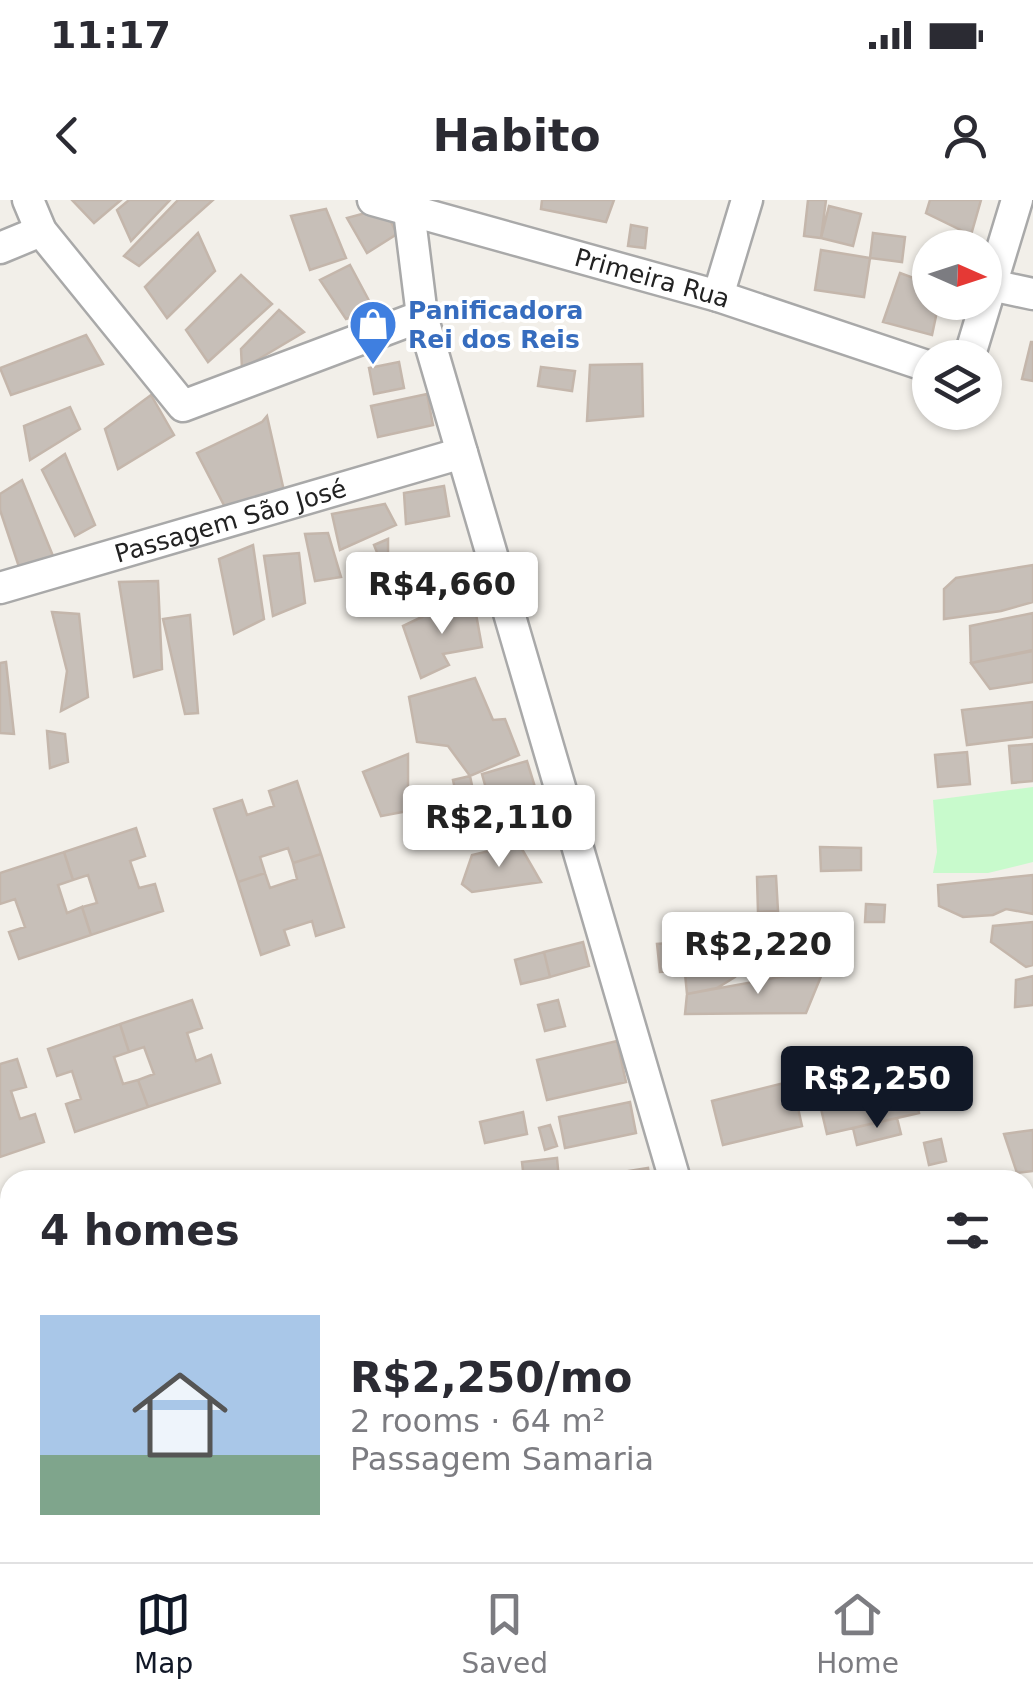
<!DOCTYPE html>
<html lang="en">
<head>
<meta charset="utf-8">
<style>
	:root { --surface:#fff; --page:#f7f7f7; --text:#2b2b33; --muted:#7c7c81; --line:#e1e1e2; --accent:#111827 }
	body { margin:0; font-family:"DejaVu Sans",sans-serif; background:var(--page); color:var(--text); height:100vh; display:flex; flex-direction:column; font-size:38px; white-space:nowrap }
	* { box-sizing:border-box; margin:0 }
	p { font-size:32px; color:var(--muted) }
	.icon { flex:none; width:55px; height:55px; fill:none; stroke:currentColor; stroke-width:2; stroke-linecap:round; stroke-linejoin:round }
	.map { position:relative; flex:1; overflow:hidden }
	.side { position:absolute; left:0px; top:970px; width:1035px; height:392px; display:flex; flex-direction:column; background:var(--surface); border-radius:30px 30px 0 0; box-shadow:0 2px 8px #0004 }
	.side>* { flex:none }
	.needle { width:65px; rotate:93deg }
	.fabs { position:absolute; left:912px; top:30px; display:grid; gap:20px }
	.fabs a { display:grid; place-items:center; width:90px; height:90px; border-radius:50%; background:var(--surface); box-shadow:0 2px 8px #0004; font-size:50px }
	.price { position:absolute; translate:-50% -85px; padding:0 22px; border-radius:10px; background:#fff; color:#222; font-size:32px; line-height:65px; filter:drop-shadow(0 2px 5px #0008) }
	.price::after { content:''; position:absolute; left:50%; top:60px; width:30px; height:22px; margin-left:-15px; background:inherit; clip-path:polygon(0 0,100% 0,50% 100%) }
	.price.active { background:var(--accent); color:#fff }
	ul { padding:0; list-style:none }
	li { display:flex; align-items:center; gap:30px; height:250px; padding:0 40px }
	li+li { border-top:2px solid var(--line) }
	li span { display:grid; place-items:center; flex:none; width:280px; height:200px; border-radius:0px; color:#555 }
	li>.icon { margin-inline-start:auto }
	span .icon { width:120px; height:120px; fill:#fffc; stroke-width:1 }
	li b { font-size:42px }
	h2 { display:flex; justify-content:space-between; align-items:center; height:120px; padding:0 40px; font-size:42px }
	.status { display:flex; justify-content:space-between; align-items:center; height:70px; padding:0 50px; background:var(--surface); direction:ltr }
	.status svg { height:28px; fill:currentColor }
	header { display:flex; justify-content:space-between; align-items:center; height:130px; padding:0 40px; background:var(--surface); font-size:45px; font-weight:700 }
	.tab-bar { display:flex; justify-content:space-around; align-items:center; height:140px; border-top:2px solid var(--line); background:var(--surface); font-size:28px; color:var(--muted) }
	.tab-bar a { display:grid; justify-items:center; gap:5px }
	.tab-bar .active { color:var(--accent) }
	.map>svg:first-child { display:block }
	.residential { fill:#e0dfdf }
	.education { fill:#ffffe5 }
	.park { fill:#c8facc }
	.building { fill:#c7bfb8; stroke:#c4b6ab; stroke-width:2.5 }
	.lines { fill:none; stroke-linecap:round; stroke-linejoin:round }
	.minor-casing { stroke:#a9a9a9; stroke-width:35 }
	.minor { stroke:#fff; stroke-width:30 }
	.labels { text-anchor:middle; stroke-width:8; stroke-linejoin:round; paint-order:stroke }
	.street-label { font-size:25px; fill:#222; stroke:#fff }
	.shop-label { font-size:25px; font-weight:bold; fill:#366cbe; stroke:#fff; text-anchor:start }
</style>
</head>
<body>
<div class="status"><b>11:17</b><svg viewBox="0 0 49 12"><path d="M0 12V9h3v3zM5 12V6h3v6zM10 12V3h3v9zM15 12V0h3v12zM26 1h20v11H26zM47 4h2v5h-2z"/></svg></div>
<header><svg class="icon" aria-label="back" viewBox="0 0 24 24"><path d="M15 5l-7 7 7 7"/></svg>Habito<svg class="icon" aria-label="person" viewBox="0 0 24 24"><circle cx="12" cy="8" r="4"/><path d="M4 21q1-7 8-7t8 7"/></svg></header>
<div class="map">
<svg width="1033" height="1362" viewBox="0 0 1033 1362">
	<rect width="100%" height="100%" fill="#f2efe9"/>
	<path class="residential" d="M0,1015L10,1021V1352H491L505,1362H0Z"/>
	<path class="education" d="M1033,1079V1362H980L978,1353L1025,1352V1080Z"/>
	<path class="park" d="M1033,587V662L988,673H933L937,652L933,600Z"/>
	<path class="building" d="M72,0H121L94,23Z
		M129,0H170L131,41L117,10Z
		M178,0H213L139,66L124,56Z
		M542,0H614L606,22L541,9Z
		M808,0H826L821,38L804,36Z
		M930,0H981L971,35L926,13Z
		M829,6L861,14L853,46L821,38Z
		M384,8L397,34L367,53L347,18Z
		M326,9L346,58L310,70L291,16Z
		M631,25L647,28L645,48L628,46Z
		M198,33L215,71L167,118L145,87Z
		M873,33L905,37L902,62L870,58Z
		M821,50L870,58L864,97L815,90Z
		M350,65L374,110L346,119L320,80Z
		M900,73L930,84V102H939L932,135L883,122Z
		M241,75L272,104L208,162L186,130Z
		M279,110L304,132L242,169L241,149Z
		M86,135L103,164L11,195L0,168Z
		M1031,142H1033V181L1022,179Z
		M399,162L404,188L374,194L369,168Z
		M642,164L643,216L587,221L590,165Z
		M541,167L575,171L572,191L538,186Z
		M427,194L433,225L378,237L371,206Z
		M151,195L174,235L118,269L105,229Z
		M70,207L80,229L30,260L24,226Z
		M267,216L284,291L245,300L227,311L197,253L262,222Z
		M65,254L95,325L75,336L42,270Z
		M22,280L53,356L19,367L0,310V294Z
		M444,286L449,316L406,324L404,293Z
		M385,304L396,325L340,350L332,314Z
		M328,333L341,377L315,381L305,334Z
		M388,339V380L374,345Z
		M253,345L264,419L234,434L219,359Z
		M299,353L305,403L273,416L264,356Z
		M1033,365V402L1001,411L944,419V389L956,378Z
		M158,381L162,469L134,477L119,382Z
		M474,403L482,447L443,454L449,465L421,478L403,426L428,414Z
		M52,412L79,414L88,497L61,511L67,471Z
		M1033,413V450L971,463L970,426Z
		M190,415L198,513L185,514L163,419Z
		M1033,451V482L990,489L971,463Z
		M6,462L14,534L0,533V463Z
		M475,478L493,520L505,519L519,555L470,576L448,546L417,542L409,497Z
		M1033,502V537L967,545L962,510Z
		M47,531L65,534L68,562L50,568Z
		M1033,544V581L1012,583L1009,546Z
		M967,552L970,584L938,587L935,555Z
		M408,554V611L381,616L363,572Z
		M527,561L538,597L492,610L482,574Z
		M470,576L477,609L460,613L453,580Z
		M297,581L321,654L293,663L288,648L260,657L265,673L238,682L214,609L242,600L247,615L274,606L269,591Z
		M543,608L550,637L519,644L513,615Z
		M136,628L145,656L130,661L139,688L155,684L163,711L91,735L82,707L97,703L88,675L73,680L64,652Z
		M519,644L541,682L472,692L462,684L472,655Z
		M820,647L861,648V670L821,671Z
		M64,652L73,680L58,685L67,713L82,707L91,735L19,759L9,732L25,727L15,699L0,704V673Z
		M321,654L344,727L316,736L312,721L284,730L289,745L261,755L238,682L265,673L270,688L297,679L293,663Z
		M1033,675V714L1006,709L993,715L963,717L939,706L938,685Z
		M776,676L778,711L758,712L757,677Z
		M866,704L885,705L884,722H865Z
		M1033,722V765L1026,767L991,742L993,726Z
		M771,728L774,750L743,753L741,731Z
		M741,731L743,753L704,757L702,736Z
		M702,736L704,757L684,759L681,738Z
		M583,742L589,766L550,777L544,752Z
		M669,743L672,771L660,772L657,744Z
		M544,752L550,777L521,784L515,760Z
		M729,758L735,777L717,788L687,794L684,763Z
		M824,769L806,813L685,814L687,794Z
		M1033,776V805L1015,807L1016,780Z
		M192,800L202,828L187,833L196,861L211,855L220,883L148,907L138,880L154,874L144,847L129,852L120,824Z
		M558,800L565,826L545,831L538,805Z
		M120,824L129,852L114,857L123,884L138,880L148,907L75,932L66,904L81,899L72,871L57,876L48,849Z
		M617,841L626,882L547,900L537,860Z
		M905,854L919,913L827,934L813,875Z
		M17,859L26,887L11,891L20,919L35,914L44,942L0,957V864Z
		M792,881L802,926L723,945L712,901Z
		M630,902L636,933L565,948L559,917Z
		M523,912L527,934L485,943L480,922Z
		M897,918L901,934L857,945L853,928Z
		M550,925L557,946L545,950L539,928Z
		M1033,930V971L1017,973L1004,934Z
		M941,939L946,961L929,965L924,943Z
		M557,958L559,980H524L522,962Z
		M648,968L650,980H597V976Z
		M1025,1010H1033V1057L1025,1058Z
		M0,1104L4,1116L10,1113V1144L0,1147Z
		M10,1243V1277L9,1274L0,1277V1246Z
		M253,1352H294L297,1362H224Z
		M294,1352H357L361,1362H297Z"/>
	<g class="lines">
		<g class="minor-casing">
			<g id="minor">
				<path d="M28,0L41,31L183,206L422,116"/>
				<path id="s1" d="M373,0L718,96L930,167"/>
				<path d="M409,11L422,116L675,980"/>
				<path d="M0,48L41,31"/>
				<path d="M991,85L1033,94"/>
				<path d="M718,96L747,0"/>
				<path d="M969,158L1017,0"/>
				<path id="s2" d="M0,388L462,253"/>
				<path d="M781,1352L783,1362"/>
			</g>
		</g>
		<use href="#minor" class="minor"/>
	</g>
	<defs>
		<g id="shop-pin" transform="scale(2.5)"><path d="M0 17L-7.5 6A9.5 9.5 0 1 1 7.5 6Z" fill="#3f7fe0" stroke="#fff"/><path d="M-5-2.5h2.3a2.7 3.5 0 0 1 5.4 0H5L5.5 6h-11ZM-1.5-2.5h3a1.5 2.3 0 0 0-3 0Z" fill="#fff"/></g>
	</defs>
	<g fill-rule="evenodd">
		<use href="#shop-pin" x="373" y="124"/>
	</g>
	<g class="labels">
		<g class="street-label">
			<text dy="9" stroke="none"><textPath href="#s1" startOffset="290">Primeira Rua</textPath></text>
			<text dy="9" stroke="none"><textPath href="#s2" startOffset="240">Passagem São José</textPath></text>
		</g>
		<g class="shop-label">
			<text x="408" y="119">Panificadora<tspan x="408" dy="29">Rei dos Reis</tspan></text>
		</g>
	</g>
</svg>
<div class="fabs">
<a><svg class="needle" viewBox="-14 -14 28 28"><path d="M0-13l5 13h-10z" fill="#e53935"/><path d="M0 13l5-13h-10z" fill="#7c7c81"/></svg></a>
<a><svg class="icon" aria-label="layers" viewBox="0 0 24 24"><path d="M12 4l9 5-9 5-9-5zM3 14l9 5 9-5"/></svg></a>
</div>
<b class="price" style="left:442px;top:437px">R$4,660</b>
<b class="price" style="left:499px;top:670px">R$2,110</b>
<b class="price" style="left:758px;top:797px">R$2,220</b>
<b class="price active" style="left:877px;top:931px">R$2,250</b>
<section class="side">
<h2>4 homes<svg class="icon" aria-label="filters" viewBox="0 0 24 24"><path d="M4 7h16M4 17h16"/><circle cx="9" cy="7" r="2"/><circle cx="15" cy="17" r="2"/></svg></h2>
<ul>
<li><span style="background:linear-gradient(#a9c7e8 70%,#7fa58c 0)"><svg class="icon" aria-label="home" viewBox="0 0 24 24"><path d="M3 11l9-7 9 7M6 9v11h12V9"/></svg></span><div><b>R$2,250/mo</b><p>2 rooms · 64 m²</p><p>Passagem Samaria</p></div></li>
</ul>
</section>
</div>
<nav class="tab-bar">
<a class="active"><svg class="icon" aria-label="map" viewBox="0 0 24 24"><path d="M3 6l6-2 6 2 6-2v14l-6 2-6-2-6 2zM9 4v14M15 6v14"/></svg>Map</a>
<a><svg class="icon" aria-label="saved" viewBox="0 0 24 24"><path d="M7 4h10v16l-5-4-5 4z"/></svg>Saved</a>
<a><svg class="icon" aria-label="home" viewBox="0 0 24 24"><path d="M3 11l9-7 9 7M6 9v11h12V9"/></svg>Home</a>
</nav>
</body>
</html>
